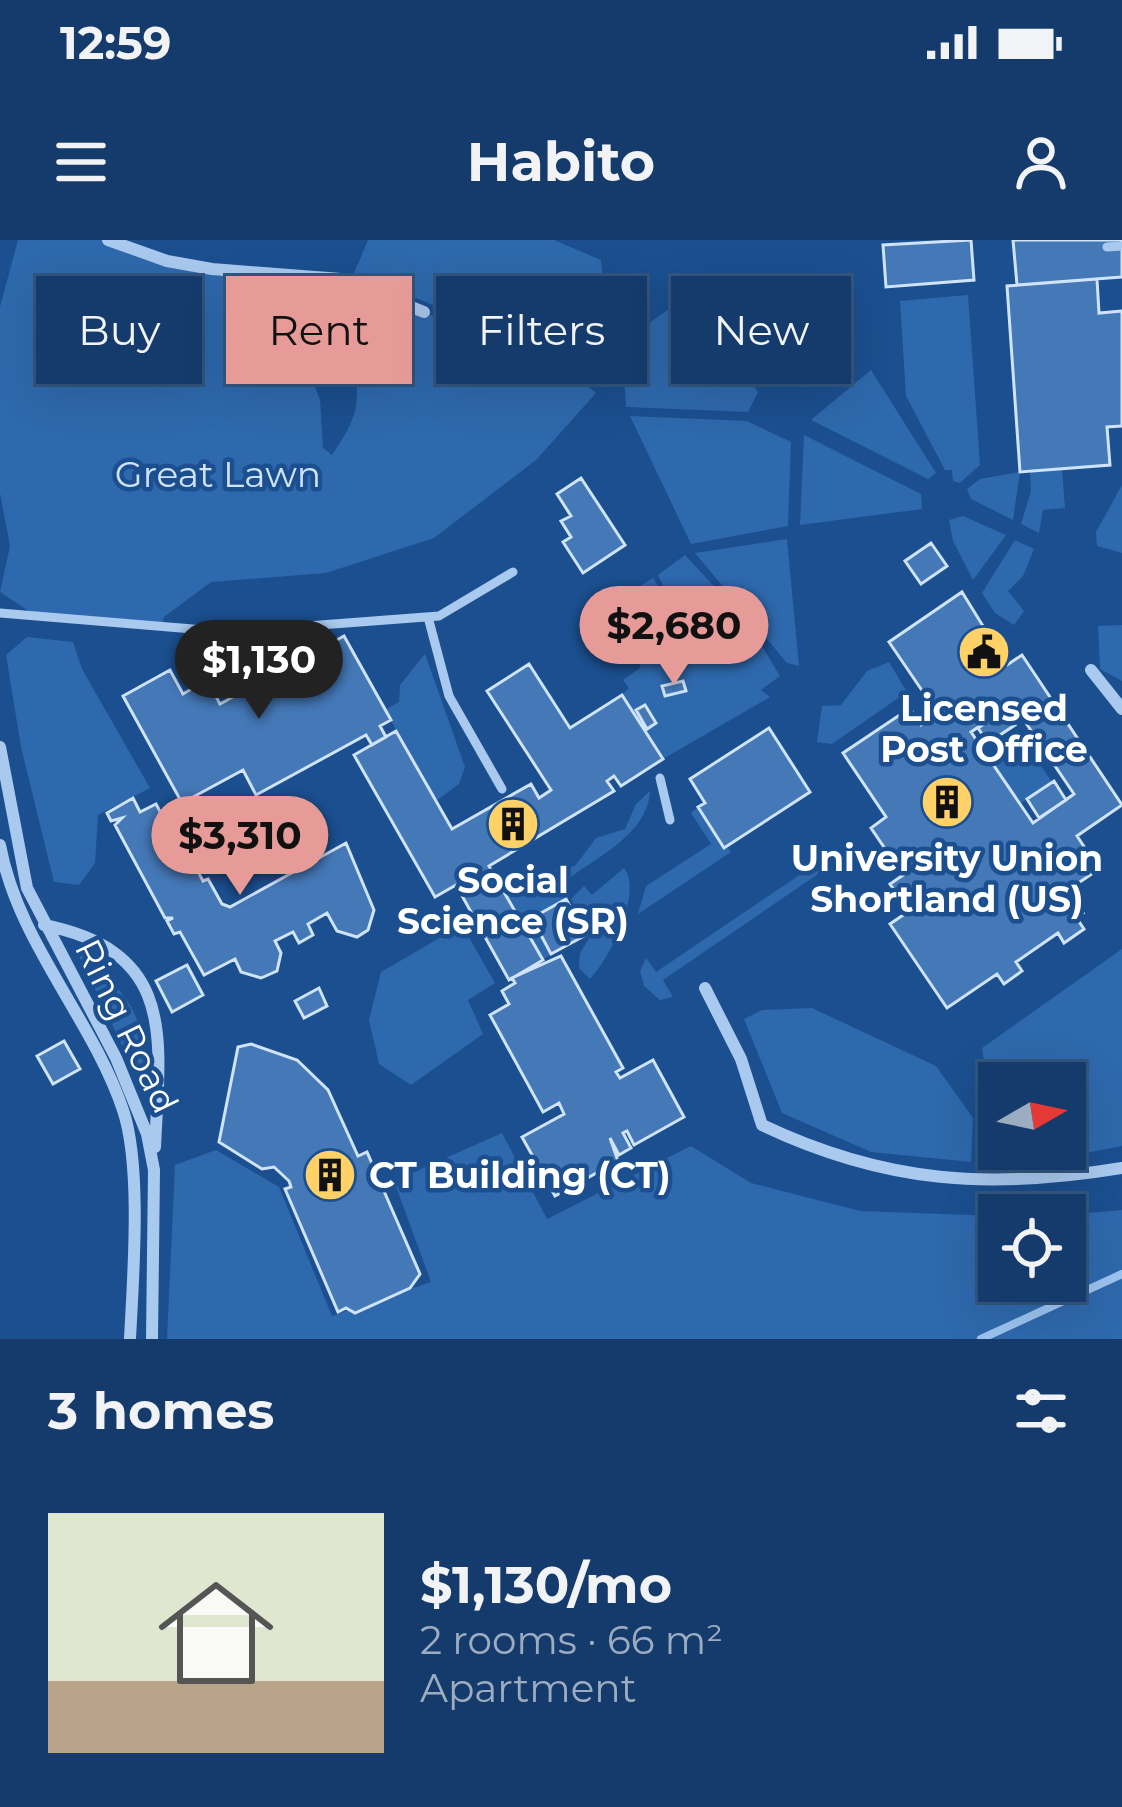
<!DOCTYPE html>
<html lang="en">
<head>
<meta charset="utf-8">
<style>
	:root { --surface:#143b6b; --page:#214673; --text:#f1f3f6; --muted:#9dadc1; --line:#33557e; --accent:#e69b98 }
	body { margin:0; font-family:Montserrat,sans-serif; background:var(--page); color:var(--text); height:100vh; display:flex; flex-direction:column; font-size:45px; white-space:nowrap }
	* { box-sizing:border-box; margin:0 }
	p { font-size:39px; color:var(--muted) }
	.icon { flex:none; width:66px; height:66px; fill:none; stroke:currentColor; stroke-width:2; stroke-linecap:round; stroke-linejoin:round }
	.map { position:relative; height:1099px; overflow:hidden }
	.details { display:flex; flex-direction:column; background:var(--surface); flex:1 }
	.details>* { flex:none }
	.hud { position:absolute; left:36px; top:36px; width:1050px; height:108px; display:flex; gap:24px }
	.needle { width:78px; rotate:81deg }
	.fabs { position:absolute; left:978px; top:822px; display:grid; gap:24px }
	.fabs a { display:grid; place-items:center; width:108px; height:108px; border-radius:0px; background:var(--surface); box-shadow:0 12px 48px #0002,0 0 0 3px var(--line); font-size:60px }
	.price { position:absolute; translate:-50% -102px; padding:0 27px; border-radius:42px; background:var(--accent); color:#111; font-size:39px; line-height:78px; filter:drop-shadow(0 3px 6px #0008) }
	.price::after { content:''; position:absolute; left:50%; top:72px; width:36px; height:27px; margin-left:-18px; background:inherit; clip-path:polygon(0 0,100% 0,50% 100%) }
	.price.on { background:#222; color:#fff }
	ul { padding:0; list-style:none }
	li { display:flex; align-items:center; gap:36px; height:300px; padding:0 48px }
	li+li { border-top:3px solid var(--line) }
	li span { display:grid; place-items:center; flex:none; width:336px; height:240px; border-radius:0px; color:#555 }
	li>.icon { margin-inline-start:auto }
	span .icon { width:144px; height:144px; fill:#fffc; stroke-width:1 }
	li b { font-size:51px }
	h2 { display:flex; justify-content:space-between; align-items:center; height:144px; padding:0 48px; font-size:51px }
	.pill { padding:0 42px; border-radius:0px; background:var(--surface); box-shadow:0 12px 48px #0002,0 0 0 3px var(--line); font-size:42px; line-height:108px }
	.pill.on { background:var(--accent); color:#111 }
	.status { display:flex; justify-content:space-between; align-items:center; height:84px; padding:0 60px; background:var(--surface); direction:ltr }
	.status svg { height:33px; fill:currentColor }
	header { display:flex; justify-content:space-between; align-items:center; height:156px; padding:0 48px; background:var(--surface); font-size:54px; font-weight:700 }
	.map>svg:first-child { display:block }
	.green { fill:#2e69ad; fill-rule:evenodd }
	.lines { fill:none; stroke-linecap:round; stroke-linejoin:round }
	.stream { stroke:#9cc4f0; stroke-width:8 }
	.building { fill:#4478b7; stroke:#cfe3fa; stroke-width:3; fill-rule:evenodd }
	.lane { stroke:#a9c9ee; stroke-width:9 }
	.street { stroke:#a9c9ee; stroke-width:12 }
	.labels { text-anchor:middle; stroke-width:9; stroke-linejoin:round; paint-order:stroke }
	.park-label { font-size:36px; fill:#cfe3fa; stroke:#1b4f8f }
	.poi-label { font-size:36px; font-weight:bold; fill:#fff; stroke:#1b4f8f }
	.street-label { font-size:36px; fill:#fff; stroke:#1b4f8f }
</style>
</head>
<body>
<div class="status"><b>12:59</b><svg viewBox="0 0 49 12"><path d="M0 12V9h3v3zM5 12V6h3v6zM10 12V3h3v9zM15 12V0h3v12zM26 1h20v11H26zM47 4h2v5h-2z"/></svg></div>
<header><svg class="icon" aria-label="menu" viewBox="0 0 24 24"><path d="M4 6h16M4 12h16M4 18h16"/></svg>Habito<svg class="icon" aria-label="person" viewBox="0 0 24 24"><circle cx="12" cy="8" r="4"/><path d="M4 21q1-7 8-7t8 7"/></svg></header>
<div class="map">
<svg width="1122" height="1099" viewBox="0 0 1122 1099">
	<rect width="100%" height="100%" fill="#1b4f8f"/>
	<path class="green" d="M18,0H108L167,21L341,39L569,130L596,153L536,220L434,298L326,333L211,342L164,377L162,388L36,376L0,352L10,306L0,253V67ZM302,112L351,117C363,162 357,178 332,215L323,208L320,160Z
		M368,0H554L601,20L610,97L559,116L354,33Z
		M689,55L758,152L748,172L626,167L622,102Z
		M968,55L980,225L960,243L953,241L952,230H945L906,156L900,61Z
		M871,130L936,233L928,239L811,180Z
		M630,176L747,181L791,202L788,286L691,304Z
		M804,195L921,254L922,269L800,285Z
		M1062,229L1065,268L1043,270L1039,293L1021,284L1031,251L1030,232Z
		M1020,232L1013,280L971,259L967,249L980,239Z
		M1122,245V313L1097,306L1096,292Z
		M963,276L1006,295L973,340L953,301L949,280Z
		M787,299L799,426L787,423L695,313Z
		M1015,300L1034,309L1023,336L1008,351L1024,371L1014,385L995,373L982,353Z
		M685,315L748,383L780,436L761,450L770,457L663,519L622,455L629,448L623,440L641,427L605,368L653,338L679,379L658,335Z
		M1122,385V441L1100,429L1098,386Z
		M27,397L73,402L82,429L150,548L98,575L95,623L79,645L54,642L21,507L6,415Z
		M425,414L465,527L459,544L436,561L385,470L399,462L400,445Z
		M889,422L907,452L832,504L817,502L822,466L841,465L867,431Z
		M1022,498L1052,542L1020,564L990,520Z
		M650,551C648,593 599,616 568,639L561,648L569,657L532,678L551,714L543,720L504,651L524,637L575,626L596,598L625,589L636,564Z
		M698,567L731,612L638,674L646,646L711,604L691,573Z
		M838,609L843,617L663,740L673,757L660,760L644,746L640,731L646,718L656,732Z
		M624,628C643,653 610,718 590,739L579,728L580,713L591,695L571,659L584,646L592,655Z
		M462,685L495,743L468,760L483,794L411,845L379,824L369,780L381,732Z
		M1122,709V906L1060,918L999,921L982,808ZM999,843H1065V909H999Z
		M82,712C127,755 152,779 141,844L79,716Z
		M812,768L936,826L973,878L971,922L871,912L782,873L744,779L762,770Z
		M502,893L547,979L691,906L751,943L860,971L999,976V1041H1065V975L1122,970V1099H167L175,925L216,910L279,947L332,1076L431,1042L394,941Z"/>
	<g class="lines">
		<path class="stream" d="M981,1099L1122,1034"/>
	</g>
	<path class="building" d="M971,0L974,40L886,47L883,5Z
		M1013,0H1122V37L1017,45Z
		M1097,39L1099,73L1122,71V186L1107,187L1110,225L1020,232L1007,46Z
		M581,238L625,305L583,333L563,302L571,297L561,281L571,276L557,254Z
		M931,303L947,326L921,344L905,321Z
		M962,352L1007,425L1022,415L1122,565L1077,596L1099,629L1065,652L1083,673L1076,677L1084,689L1064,703L1058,693L1016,722L1022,731L1004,744L997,734L947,768L890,684L909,671L890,644L903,635L871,588L886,577L843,513L910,468L921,485L938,474L889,402ZM1013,464L1074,554L1033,583L971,492Z
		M344,396L391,480L380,486L386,497L372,505L366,495L256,555L243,530L182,563L123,456L170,430L183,454L207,440L220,464Z
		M529,424L570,488L622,455L663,519L621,546L614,536L607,541L614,551L489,626L543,720L509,740L456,645L435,657L354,515L396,491L452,589L531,544L539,558L551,550L487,451Z
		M683,441L686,451L665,456L662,446Z
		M645,465L656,483L647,489L636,470Z
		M1005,470L1015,485L988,503L978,488Z
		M769,488L810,552L724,608L698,567L705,563L690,539Z
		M1054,541L1066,560L1039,578L1027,559Z
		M133,558L140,572L156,564L163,577L168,575L203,641L208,639L222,664L230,667L346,603L374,670L368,690L357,697L337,691L327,673L308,684L313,695L299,703L293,692L275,701L281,713L277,731L261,738L241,732L235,719L204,735L180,692L174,694L167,681L173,678H165L115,585L122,578L111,581L107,573Z
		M566,659L586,695L551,714L532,678Z
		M561,716L623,828L616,832L620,838L653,820L684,877L634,905L627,891L623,893L631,908L619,915L610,898L618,921L555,956L522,897L564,874L559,863L543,872L490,775L509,764L502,751L515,743L512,738Z
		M187,725L203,755L172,772L156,741Z
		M319,748L327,766L304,778L295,761Z
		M64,801L80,829L53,844L37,816Z
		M251,804L297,820L328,850L358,916L367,912L420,1034L410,1048L355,1073L346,1068L338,1072L285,949L291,947L289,941L274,927L262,929L219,902L238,807Z"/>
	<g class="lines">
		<path class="lane" d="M1107,7L1122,6
			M0,373L229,392L439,376L513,332
			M428,377L449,456L502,549
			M660,538L670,580"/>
		<path class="street" d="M108,0L167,21L212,29L341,39L424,72
			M1091,430L1122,469
			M0,507L27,648L116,818L147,894L154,930L152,1099
			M0,605C18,703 92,778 123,870C142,926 133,1038 130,1099
			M44,685C177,712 160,797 155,907
			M705,748L741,819L762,885C884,943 989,950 1122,928"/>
	</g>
	<defs>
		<g id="civic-disc" transform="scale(2.7)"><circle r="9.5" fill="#ffd166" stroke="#1b4f8f"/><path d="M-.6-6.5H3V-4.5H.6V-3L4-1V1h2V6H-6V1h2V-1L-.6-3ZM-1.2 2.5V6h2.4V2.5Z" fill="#111"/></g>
		<g id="building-disc" transform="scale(2.7)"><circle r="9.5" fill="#ffd166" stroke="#1b4f8f"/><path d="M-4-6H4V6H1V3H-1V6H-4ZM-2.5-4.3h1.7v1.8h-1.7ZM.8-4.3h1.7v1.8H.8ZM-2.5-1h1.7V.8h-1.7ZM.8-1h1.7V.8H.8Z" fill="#111"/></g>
	</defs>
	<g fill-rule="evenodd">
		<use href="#civic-disc" x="984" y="412"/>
		<use href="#building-disc" x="947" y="562"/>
		<use href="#building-disc" x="513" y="584"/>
		<use href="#building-disc" x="330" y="935"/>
	</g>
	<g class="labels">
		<g class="park-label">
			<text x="218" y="247">Great Lawn</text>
		</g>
		<g class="poi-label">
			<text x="984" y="481">Licensed<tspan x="984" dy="41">Post Office</tspan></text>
			<text x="947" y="631">University Union<tspan x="947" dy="41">Shortland (US)</tspan></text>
			<text x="513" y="653">Social<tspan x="513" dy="41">Science (SR)</tspan></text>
			<text x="369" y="948" text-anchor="start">CT Building (CT)</text>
		</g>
		<g class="street-label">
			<text transform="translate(127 786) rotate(64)" y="13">Ring Road</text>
		</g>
	</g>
</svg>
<div class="fabs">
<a><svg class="needle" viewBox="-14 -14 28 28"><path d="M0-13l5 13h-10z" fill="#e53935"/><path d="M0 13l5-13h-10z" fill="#9dadc1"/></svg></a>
<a><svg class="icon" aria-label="locate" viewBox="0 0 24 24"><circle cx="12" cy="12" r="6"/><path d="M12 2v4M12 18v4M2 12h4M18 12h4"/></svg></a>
</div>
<b class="price" style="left:674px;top:448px">$2,680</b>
<b class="price on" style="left:259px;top:482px">$1,130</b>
<b class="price" style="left:240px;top:658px">$3,310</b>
<div class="hud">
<a class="pill">Buy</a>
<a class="pill on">Rent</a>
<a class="pill">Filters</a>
<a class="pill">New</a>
</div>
</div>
<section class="details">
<h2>3 homes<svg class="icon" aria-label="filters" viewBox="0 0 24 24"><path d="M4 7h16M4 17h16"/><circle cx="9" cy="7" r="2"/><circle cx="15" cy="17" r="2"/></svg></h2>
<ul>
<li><span style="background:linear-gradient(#dfe7d0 70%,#b9a48a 0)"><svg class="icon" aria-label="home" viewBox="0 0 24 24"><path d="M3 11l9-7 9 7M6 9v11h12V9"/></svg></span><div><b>$1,130/mo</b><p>2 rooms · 66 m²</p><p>Apartment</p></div></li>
</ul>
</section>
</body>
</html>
